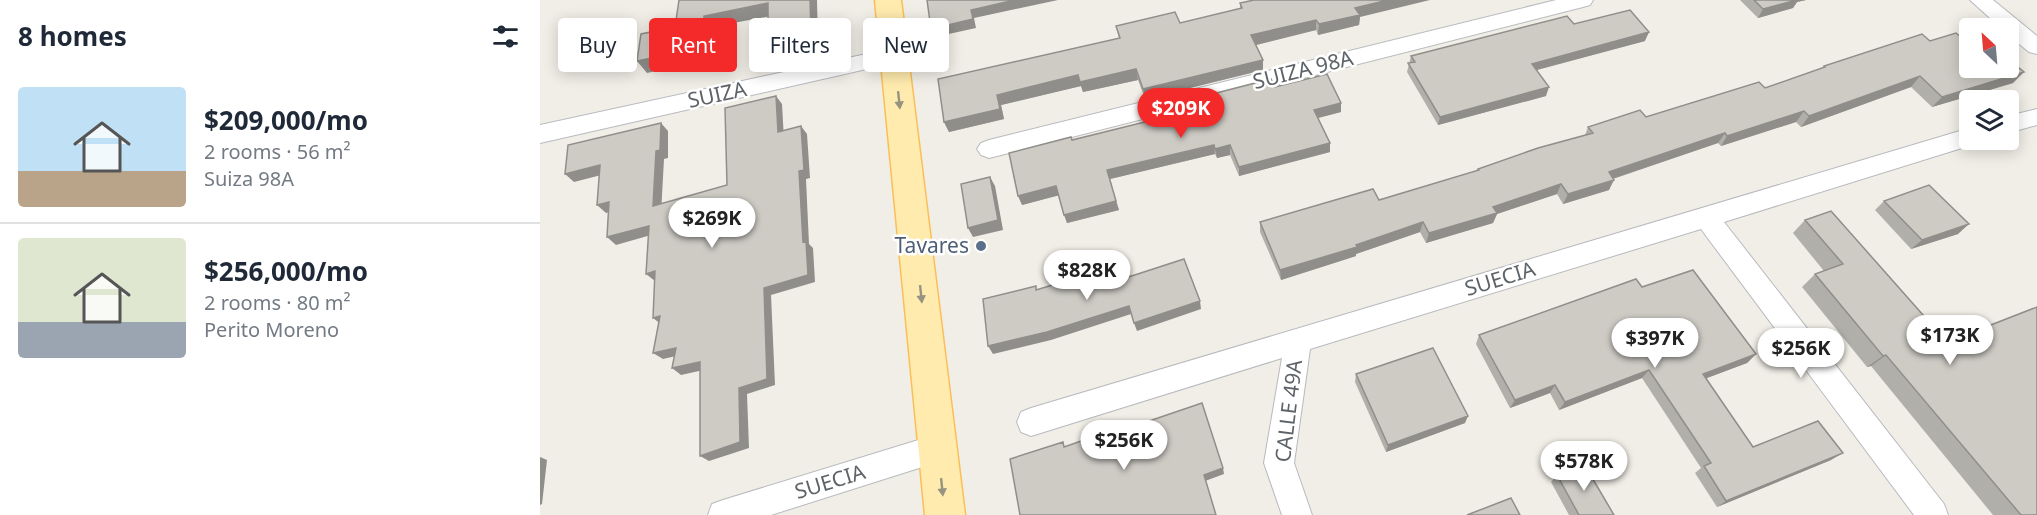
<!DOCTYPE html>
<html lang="en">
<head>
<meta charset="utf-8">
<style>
	:root { --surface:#fff; --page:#f6f6f7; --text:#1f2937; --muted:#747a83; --line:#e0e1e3; --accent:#f42a2a }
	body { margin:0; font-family:"Noto Sans",sans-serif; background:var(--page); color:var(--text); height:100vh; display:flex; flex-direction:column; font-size:22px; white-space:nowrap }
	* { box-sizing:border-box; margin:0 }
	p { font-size:20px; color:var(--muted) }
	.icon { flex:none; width:33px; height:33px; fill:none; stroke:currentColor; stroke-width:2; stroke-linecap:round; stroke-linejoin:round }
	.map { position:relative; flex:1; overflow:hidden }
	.details { display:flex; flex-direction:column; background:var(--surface); width:540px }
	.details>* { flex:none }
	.banner { position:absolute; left:18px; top:18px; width:570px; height:54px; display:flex; gap:12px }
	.needle { width:39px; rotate:334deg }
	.controls { position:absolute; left:1419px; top:18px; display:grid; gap:12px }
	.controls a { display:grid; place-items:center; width:60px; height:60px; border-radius:6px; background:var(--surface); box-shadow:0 3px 15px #0003; font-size:30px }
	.price { position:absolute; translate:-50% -51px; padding:0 14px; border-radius:21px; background:#fff; color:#222; font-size:20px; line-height:39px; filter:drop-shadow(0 2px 3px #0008) }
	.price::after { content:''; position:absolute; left:50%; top:36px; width:18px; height:14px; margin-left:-9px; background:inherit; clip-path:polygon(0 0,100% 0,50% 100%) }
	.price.selected { background:var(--accent); color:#fff }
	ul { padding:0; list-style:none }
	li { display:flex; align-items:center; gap:18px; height:150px; padding:0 18px }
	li+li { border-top:2px solid var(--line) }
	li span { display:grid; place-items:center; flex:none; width:168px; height:120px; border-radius:6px; color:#555 }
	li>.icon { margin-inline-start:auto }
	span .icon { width:72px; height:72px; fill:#fffc; stroke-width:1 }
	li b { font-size:26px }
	h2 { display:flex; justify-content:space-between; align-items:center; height:72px; padding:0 18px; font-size:26px }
	.chip { padding:0 21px; border-radius:6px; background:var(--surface); box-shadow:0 3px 15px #0003; font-size:21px; line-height:54px }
	.chip.selected { background:var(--accent); color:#fff }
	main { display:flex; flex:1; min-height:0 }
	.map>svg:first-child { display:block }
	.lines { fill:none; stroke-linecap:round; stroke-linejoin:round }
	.minor-casing { stroke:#b7babe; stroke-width:2 }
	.primary-casing { stroke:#fabf57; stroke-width:3 }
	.minor { fill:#fff; fill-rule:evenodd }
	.primary { fill:#ffebae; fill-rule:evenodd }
	.wall { fill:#b1afa9 }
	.shaded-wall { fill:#908e8a }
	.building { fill:#cecbc5; stroke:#908e8a; stroke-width:1.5 }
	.oneway { fill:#969380 }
	.service-dot { fill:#5c6f8a; stroke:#fff; stroke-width:2 }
	.labels { text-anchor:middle; stroke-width:5; stroke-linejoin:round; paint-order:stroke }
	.street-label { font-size:21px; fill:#5e6368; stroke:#fff }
	.service-label { font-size:21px; fill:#4e5e75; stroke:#fff; text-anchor:end }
</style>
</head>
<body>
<main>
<section class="details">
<h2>8 homes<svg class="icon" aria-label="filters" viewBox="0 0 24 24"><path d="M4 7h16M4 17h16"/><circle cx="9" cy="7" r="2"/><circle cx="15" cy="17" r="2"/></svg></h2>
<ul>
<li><span style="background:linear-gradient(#bfe0f5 70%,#b9a48a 0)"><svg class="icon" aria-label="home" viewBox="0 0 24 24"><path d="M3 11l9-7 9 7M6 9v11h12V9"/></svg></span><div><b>$209,000/mo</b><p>2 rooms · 56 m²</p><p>Suiza 98A</p></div></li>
<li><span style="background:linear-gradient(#dfe7d0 70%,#9aa5b1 0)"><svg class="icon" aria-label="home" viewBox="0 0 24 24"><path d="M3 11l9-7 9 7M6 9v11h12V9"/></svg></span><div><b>$256,000/mo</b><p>2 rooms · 80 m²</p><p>Perito Moreno</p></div></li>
</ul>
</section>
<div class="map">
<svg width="1497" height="515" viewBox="0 0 1497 515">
	<rect width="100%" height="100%" fill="#f1eee7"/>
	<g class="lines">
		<g class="minor-casing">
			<path id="minor" d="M1016,0H1053L1050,5L1043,7L449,158L441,155L437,149L441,143L449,140Z
				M1430,0H1453L1497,36V54L1489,52L1468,35V28H1461Z
				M354,48L362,51L365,56L362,61L0,143V125Z
				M1497,109V125L1468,133V116Z
				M1430,128V140H1440L1438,143L1184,222L1404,504L1408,515H1374L1161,229L770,349L754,463L772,515H742L724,463L742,358L491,436L481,432L477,422L481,412L491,408Z
				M398,434L408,438L413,448L408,458L398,462L231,515H168L172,504L183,500Z"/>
		</g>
		<g class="primary-casing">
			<path id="primary" d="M335,0H361L425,515H385Z"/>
		</g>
		<use href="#minor" class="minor"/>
		<use href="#primary" class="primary"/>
	</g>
	<path class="wall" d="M1200,0H1266L1257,2L1253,8L1218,18Z
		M700,3L820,17L819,25L778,35L776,30L716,45L723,60V70L605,99L598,80L543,92L541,86L461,105L464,119L409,132L404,122L579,38L576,26L640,23L700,9Z
		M1034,24L1105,41L997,70L1006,96L898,125L867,72L871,56Z
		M1390,41L1473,83L1392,107L1371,87L1261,127L1256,122L1181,146L1178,143L1073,179L1069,190L1023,204L1017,194L957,214L953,223L886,243L880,232L816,254V256L741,280L720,232V222L839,200L937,171L938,169L1045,135L1048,127L1106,117L1225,88L1281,69L1284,66Z
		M735,87L801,112L778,118L790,143V152L699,176L690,155L677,158L675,154L570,179L579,210L527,223L519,195L482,205L532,140L612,120L610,110Z
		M1344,201L1418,234L1371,249L1335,210Z
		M1265,220L1407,342L1497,515H1453L1331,366L1327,367L1262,287L1275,274L1284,271L1253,233Z
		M1102,287L1216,354L1207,363L1166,378L1213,447L1291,460L1177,507L1155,473L1161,468L1102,378L1019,410L1010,393L970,408L936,344L939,335Z
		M816,374L925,423L846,452L815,382Z
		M1017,475L1074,515H1029L1011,482Z"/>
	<path class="shaded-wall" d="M270,0H277L278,41L236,49L228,38Z
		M475,0H518L434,18L436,28L395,37L391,29L431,10Z
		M848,0H890L820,17L819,25L778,35L779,24L815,8Z
		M1252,0H1266L1257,2L1253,8L1218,18L1223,9Z
		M228,3L236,15L172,27L170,59L107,73L97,61L164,16Z
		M776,20V30L712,46L711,35Z
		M1109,32L1105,41L989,72L992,64Z
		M723,60V70L605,99L603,89Z
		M596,69L598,80L543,92L541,86L461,105L464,119L409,132L404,122L457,95L538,75Z
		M1484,72L1473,83L1392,107L1402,97Z
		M1380,76L1371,87L1261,127L1269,116Z
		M1009,87L1006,96L898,125L900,117Z
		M236,96L242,104L244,140L238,132Z
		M801,103V112L774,119V110Z
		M1264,111L1256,122L1181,146L1187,136Z
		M121,123L128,131V158L124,159L121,214L113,206L116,151Z
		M261,126L267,134L270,178L266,179L269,244L273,248L275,282L231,295L235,385L207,394L209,448L169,461L160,456L199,388L224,288L259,171Z
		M1185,133L1178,143L1063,182L1069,172Z
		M790,143V152L699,176V167Z
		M674,145L675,154L570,179L567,170Z
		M690,145V155L677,158L675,149Z
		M60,165L69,173L34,182L25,174Z
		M450,177L455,186L463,230L433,237L428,228Z
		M1074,180L1069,190L1023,204L1028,194Z
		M1021,184L1017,194L957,214L953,223L886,243L889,233L953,207Z
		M516,186L520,195L482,205L478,196Z
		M576,201L579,210L527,223L524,215Z
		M69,202L78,209L66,213L57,205Z
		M883,222L880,232L816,254V256L741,280L740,270Z
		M1429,224L1418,234L1371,249L1382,240Z
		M109,226L118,233L76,245L67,237Z
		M115,271V281L106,274Z
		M660,301L661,309L597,331L594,323Z
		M589,306L591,314L511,340L453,354L448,346Z
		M120,316L122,325L113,318Z
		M136,348L145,354L123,359L113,353Z
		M1216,354L1207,363L1154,383L1163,374Z
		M1346,355L1331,366L1327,367L1343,356Z
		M160,362L168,369L141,375L132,368Z
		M1109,370L1102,378L1019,410L1025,402Z
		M1015,385L1010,393L970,408L975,400Z
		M928,416L925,423L846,452L848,445Z
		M1303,453L1291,460L1177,507L1186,501Z
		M0,457L7,460L2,504L0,505Z
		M683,468L684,474L665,481L664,475Z"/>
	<path class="building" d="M139,0H270L271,29L228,38V3L164,16L161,48L97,61L101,34L135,27Z
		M387,0H475L431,10L433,19L391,29Z
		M714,0H848L815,8L820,15L779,24L776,20L711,35L723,60L603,89L596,69L540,82L538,75L457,95L460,109L404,122L398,79L580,38L576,26L635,12L640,23L702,8L700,3Z
		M1214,0H1257L1223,9Z
		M1090,10L1109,32L992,64L1009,87L900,117L868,63L875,62L871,56L1027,16L1034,24Z
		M1416,33L1430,45V68H1468V59L1484,72L1402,97L1380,76L1269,116L1264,111L1187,136L1185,133L1069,172L1074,180L1028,194L1021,184L953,207L957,213L889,233L883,222L816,245L817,247L740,270L720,222L833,189L839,200L939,170L938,169L998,148L1053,133L1048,127L1100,110L1106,117L1219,82L1225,88L1285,67L1284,66L1382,34L1390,41Z
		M787,74L801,103L774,110L790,143L699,167L690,145L675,149L674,145L567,170L576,201L524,215L516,186L478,196L469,153L531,137L532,140L613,120L610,110L731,79L735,87Z
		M236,96L238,132L261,126L264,170L259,171L263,242L266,241L268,275L224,288L227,379L199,388L200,442L160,456V362L132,368L136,348L113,353L120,316L113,318L115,271L106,274L109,226L67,237L69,202L57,205L60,165L25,174L28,145L121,123L120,150L116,151L113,206L187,185L185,108Z
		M450,177L458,220L428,228L421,184Z
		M1389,185L1429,224L1382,240L1344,201Z
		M1291,211L1407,342L1497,307V515H1481L1346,355L1343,356L1275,274L1303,264L1265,220Z
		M644,259L660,301L594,323L589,306L507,332L448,346L443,299L496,286V290L569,268L573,282Z
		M1153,270L1216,354L1163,374L1213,447L1278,421L1303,453L1186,501L1164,466L1171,463L1109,370L1025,402L1015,385L975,400L939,335L1096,279L1102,287Z
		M893,348L928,416L848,445L816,374Z
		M662,403L683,468L664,475L676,515H480L470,459L523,442L524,447L564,433L565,436Z
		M1044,464L1074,515H1039L1017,475Z
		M971,498L980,515H927Z"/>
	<defs><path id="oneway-solid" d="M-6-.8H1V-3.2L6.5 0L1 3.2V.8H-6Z" transform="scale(1.5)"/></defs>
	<g class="oneway">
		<use href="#oneway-solid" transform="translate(359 100) rotate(84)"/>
		<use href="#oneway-solid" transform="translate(381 294) rotate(84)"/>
		<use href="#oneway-solid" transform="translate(402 487) rotate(84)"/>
	</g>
	<circle class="service-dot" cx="441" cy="246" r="6"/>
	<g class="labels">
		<g class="street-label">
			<text transform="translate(763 70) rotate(-14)" y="7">SUIZA 98A</text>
			<text transform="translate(177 95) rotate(-12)" y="7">SUIZA</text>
			<text transform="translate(960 279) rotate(-17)" y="7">SUECIA</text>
			<text transform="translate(749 411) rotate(-83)" y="7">CALLE 49A</text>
			<text transform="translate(290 482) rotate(-17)" y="7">SUECIA</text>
		</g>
		<g class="service-label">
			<text x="429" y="253">Tavares</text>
		</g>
	</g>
</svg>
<div class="controls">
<a><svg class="needle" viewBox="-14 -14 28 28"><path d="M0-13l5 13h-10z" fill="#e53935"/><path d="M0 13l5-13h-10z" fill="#747a83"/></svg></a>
<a><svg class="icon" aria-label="layers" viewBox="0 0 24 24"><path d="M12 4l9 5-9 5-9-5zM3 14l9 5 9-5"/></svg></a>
</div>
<b class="price selected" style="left:641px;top:139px">$209K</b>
<b class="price" style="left:172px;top:249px">$269K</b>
<b class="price" style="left:547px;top:301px">$828K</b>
<b class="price" style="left:1410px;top:366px">$173K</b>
<b class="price" style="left:1115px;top:369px">$397K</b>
<b class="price" style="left:1261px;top:379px">$256K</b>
<b class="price" style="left:584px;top:471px">$256K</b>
<b class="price" style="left:1044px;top:492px">$578K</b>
<div class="banner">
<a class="chip">Buy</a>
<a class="chip selected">Rent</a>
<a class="chip">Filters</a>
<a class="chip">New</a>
</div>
</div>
</main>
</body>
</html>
